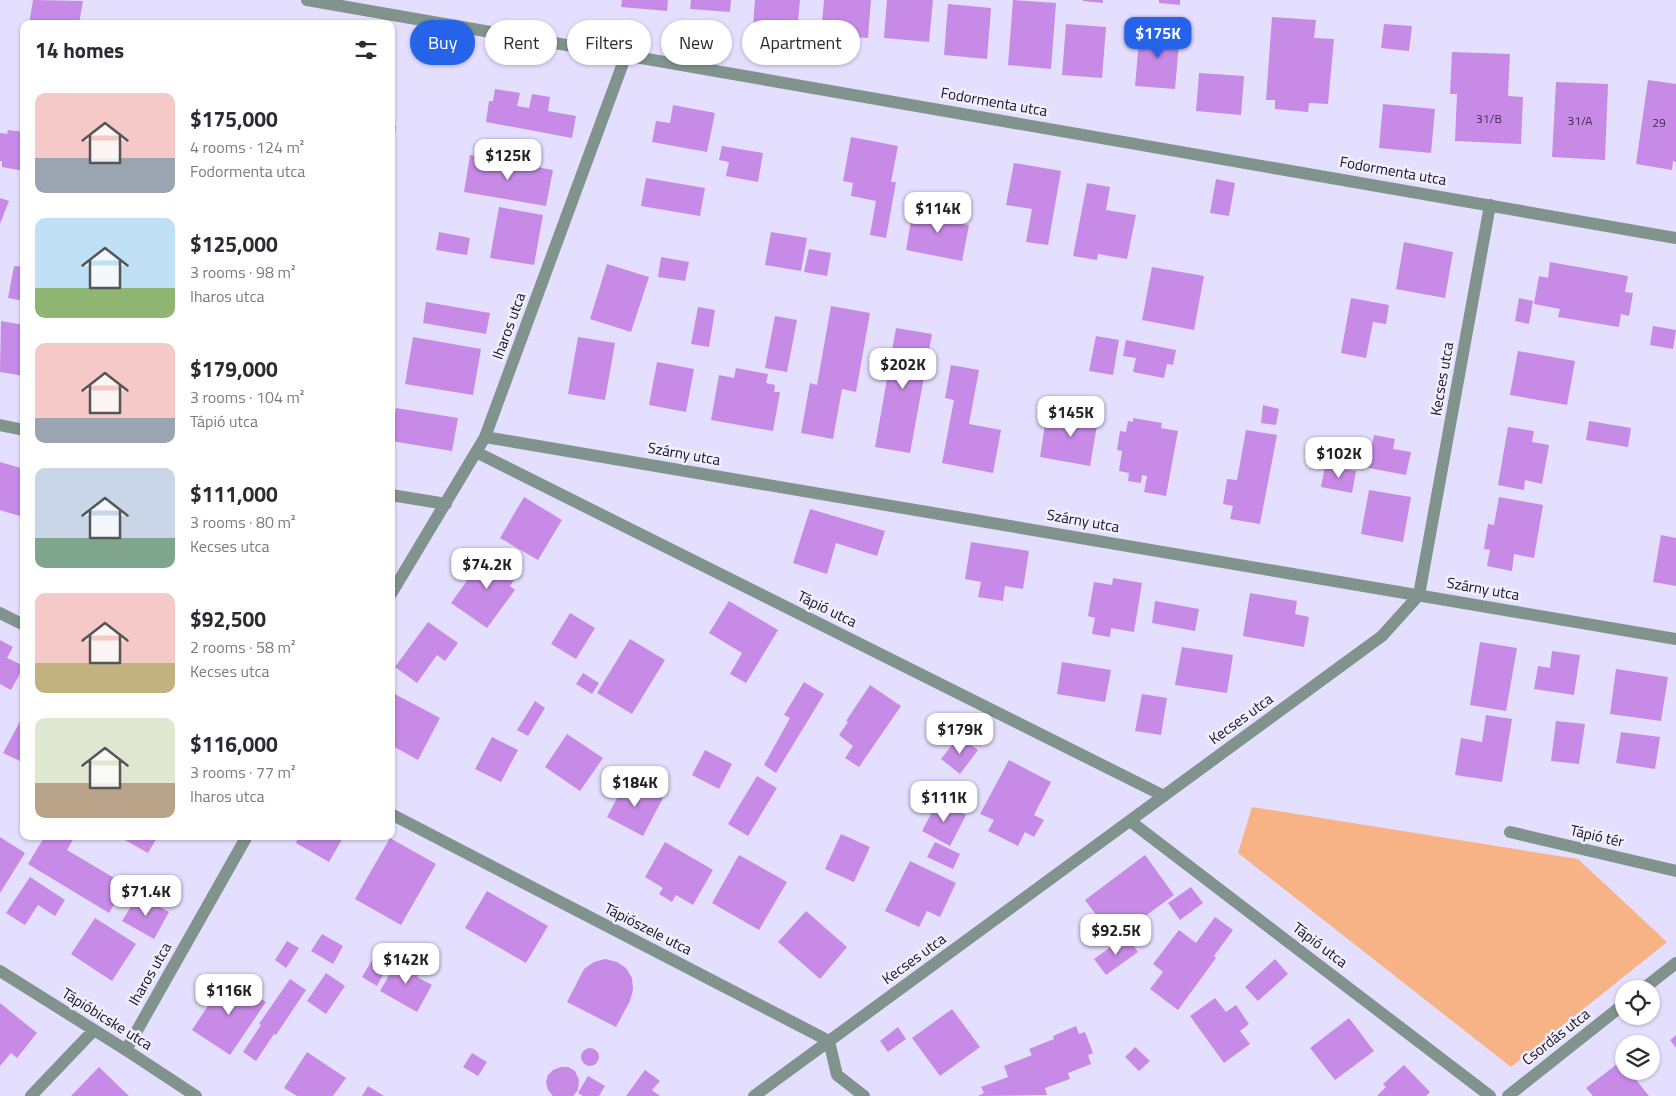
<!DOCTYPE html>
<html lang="en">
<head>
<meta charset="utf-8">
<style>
	:root { --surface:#fff; --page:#f7f7f7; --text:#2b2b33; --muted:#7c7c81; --accent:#2563eb }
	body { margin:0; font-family:"Titillium Web",sans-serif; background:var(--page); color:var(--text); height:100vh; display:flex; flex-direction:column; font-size:19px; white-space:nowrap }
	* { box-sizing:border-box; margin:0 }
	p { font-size:16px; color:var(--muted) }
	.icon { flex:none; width:28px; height:28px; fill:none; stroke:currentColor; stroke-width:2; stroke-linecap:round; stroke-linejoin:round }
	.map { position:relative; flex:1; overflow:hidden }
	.details { position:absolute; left:20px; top:20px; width:375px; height:820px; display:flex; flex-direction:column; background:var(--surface); border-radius:10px; box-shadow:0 1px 4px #0004 }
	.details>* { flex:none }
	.hud { position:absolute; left:410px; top:20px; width:475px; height:45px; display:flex; gap:10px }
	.fabs { position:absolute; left:1615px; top:980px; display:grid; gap:10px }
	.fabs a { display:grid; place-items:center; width:45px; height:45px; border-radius:50%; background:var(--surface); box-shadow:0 1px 4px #0004; font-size:25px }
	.price { position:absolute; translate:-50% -42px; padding:0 11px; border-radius:10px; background:#fff; color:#222; font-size:16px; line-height:32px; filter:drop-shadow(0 1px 2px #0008) }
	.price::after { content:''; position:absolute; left:50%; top:30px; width:15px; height:11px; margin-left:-8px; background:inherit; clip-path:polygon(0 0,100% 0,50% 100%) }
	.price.on { background:var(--accent); color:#fff }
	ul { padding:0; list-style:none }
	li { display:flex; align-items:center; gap:15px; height:125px; padding:0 15px }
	li span { display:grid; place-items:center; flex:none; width:140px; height:100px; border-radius:10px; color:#555 }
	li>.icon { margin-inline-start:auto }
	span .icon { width:60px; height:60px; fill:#fffc; stroke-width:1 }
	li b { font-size:21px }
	h2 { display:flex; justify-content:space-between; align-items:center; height:60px; padding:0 15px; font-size:21px }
	.pill { padding:0 18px; border-radius:22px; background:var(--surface); box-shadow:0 1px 4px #0004; font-size:18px; line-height:45px }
	.pill.on { background:var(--accent); color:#fff }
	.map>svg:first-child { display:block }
	.park { fill:#f7b286 }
	.building { fill:#c78ae7 }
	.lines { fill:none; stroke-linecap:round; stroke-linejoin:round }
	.minor { stroke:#80938d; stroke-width:12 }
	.labels { text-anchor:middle; stroke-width:5; stroke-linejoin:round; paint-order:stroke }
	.number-label { font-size:12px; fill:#412f50 }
	.street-label { font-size:15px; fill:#14111e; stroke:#f1efff }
</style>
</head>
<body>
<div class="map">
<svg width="1676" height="1096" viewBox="0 0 1676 1096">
	<rect width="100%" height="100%" fill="#e5dfff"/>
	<path class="park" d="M1252,807L1578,859L1667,942L1511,1067L1238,853Z"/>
	<path class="building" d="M33,0L83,1L79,24H29Z
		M622,0H668L667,11L621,7Z
		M691,0H731L730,12L690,9Z
		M755,0H800L797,31L753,27Z
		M824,0H871L868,38L821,35Z
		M887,0H933L929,42L884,38Z
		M1013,0L1056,3L1051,69L1008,65Z
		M1083,0H1103V3L1083,1Z
		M1159,0H1180V5L1159,3Z
		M948,4L991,8L987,59L944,55Z
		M1272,17L1316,20L1314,38L1334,39L1328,104L1309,103L1308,112L1275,109V100H1266Z
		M1066,24L1106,27L1102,78L1062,75Z
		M1384,24L1412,26L1409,51L1381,48Z
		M1140,29L1180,32L1175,89L1135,86Z
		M1452,52L1510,54L1508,96L1523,97L1521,144L1455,141L1457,94H1450Z
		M1199,73L1244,76L1241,115L1196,111Z
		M1648,80L1676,84V162L1673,161L1672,170L1636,164Z
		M1556,82L1608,84L1605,160L1552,157Z
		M495,89L520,93L517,106L529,108L532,94L550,97L548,111L576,116L572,138L486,122L489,101H493Z
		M1383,104L1435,109L1431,153L1379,148Z
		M673,105L715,113L707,152L652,142L656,121L670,123Z
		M391,125L396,126L392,146H391Z
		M8,130L24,132V171L2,167V161H0V133L7,134Z
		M851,137L898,146L891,182H896L886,238L870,235L876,201L851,196L853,183L843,181Z
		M722,146L763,153L758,182L726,176L729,162L719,160Z
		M470,155L553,170L546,206L464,192Z
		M1014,163L1061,171L1048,245L1026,242L1032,209L1006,205Z
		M646,178L705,188L700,216L641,206Z
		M1216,179L1235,183L1229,216L1210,213Z
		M1087,183L1110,187L1106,210L1136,215L1127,259L1098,254L1097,260L1073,256Z
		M0,198L9,201L0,224Z
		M929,204L958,210L956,223L969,225L962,261L906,250L912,215L927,218Z
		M499,207L543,215L534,265L490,258Z
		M439,232L470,238L467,255L436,250Z
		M771,232L807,238L801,271L765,265Z
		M1404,242L1453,252L1445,298L1396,289Z
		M809,249L831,253L827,276L804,272Z
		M661,257L689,262L685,281L658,277Z
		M1550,262L1628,276L1625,292L1633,293L1629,316L1621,314L1619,327L1558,317L1560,309L1534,304L1539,276L1548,278Z
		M607,264L649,277L631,332L590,319Z
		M14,266L24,267V301L8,298Z
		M1152,267L1204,276L1194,330L1142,320Z
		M1351,298L1389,305L1386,324L1373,322L1366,358L1341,353Z
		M1519,298L1533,301L1529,324L1515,321Z
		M426,302L490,313L486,334L423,323Z
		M831,306L870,313L856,392L842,389L833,439L801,433L810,383L817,385Z
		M698,307L715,310L709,347L691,344Z
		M775,316L797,320L787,372L765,368Z
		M1,321L24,325V376L0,372Z
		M1653,326L1676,330L1673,349L1650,345Z
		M896,328L932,334L910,453L875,447Z
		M1096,336L1119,340L1113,375L1089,371Z
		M413,337L481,349L473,395L405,384Z
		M578,337L615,343L605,400L568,394Z
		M1126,340L1176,350L1173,365L1167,364L1164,378L1133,372L1136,358L1123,356Z
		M1518,351L1575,361L1567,405L1510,395Z
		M657,362L694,369L686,412L649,405Z
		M951,365L979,370L969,424L1001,430L993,473L942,463L954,400L945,398Z
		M736,368L768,374L766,383L775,385L774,392H780L773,431L711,420L719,375L734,378Z
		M1263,405L1279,409L1276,425L1261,423Z
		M396,408L458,418L452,451L391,441Z
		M1066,408L1099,414L1090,466L1040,457L1046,418L1064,422Z
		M1133,418L1162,423L1161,428L1178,431L1166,496L1144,492L1147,476L1142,475L1141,483L1128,481L1129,473L1119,471L1122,451L1117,450L1120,431L1126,432L1128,421L1133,422Z
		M1589,421L1631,428L1628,447L1586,440Z
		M1508,427L1534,431L1532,442L1549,445L1542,484L1525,480L1524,490L1498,485Z
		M1246,430L1277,435L1260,524L1230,519L1233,506L1223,504L1227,479L1237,480Z
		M1374,435L1395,439L1393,449L1411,452L1406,475L1353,465L1357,442L1372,445Z
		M1313,437L1337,442L1334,457L1310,453Z
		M0,462L24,469V505L20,516L0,510Z
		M1325,466L1356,471L1352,493L1321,487Z
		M1369,490L1411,497L1403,542L1361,534Z
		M524,497L562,520L538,560L500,538Z
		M1499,497L1543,505L1534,558L1514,554L1512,571L1487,566L1490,550L1484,549L1488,524L1494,525Z
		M810,509L885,531L877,556L836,543L827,574L793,563Z
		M1661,535L1676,538V586L1653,582Z
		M971,542L1029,551L1023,589L1005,586L1003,601L978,597L981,582L965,579Z
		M489,550L519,573L510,586L515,590L487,628L451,603Z
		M1113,578L1142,583L1134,632L1111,628L1110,637L1092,634L1095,618L1088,616L1094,582L1112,585Z
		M1250,593L1297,601L1295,614L1309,617L1304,647L1243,636Z
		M729,601L778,630L746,683L730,674L742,653L709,633Z
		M1155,601L1199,609L1195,631L1152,623Z
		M570,613L595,628L576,659L551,644Z
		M428,622L458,643L445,661L437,655L417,683L395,667Z
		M630,639L665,660L632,714L597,693Z
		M0,640L13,647L7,658L24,666L11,690L0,684Z
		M1480,642L1517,648L1506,711L1470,705Z
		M1182,647L1233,655L1227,693L1175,685Z
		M1552,651L1580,655L1574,695L1534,689L1538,666L1550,668Z
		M1062,662L1111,670L1105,702L1057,694Z
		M1616,669L1668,677L1661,721L1610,714Z
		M583,673L599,683L592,694L576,684Z
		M804,682L824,694L776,773L764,765L790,718L784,715Z
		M870,685L901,706L859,767L845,758L853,746L839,735L848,722L846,721Z
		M391,692L440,718L418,760L391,745Z
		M1142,694L1167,698L1161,735L1135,731Z
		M535,701L545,708L528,736L517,730Z
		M24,714V763L3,753Z
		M1486,715L1512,719L1502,782L1455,775L1461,738L1482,742Z
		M1556,721L1585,724L1579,764L1551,761Z
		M1621,732L1660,737L1655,769L1616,763Z
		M567,734L603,758L580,791L545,767Z
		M959,736L978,750L960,774L941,759Z
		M492,737L518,750L501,782L475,769Z
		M705,750L732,764L719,789L692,775Z
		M1009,760L1051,782L1034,815L1044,820L1034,837L1025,832L1018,846L988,831L994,820L980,814Z
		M757,776L777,788L748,836L728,824Z
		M627,779L663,798L643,836L607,817Z
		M938,801L966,815L950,846L922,831Z
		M841,834L870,847L854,882L825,869Z
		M45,836H75L67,850L126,885L109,913L28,864Z
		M118,836H158L148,853Z
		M299,836H344L329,862L296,843Z
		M0,837L25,853L0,893Z
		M390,838L436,864L401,925L355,899Z
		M665,842L713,870L693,905L676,895L672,902L659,894L663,888L645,877Z
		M935,842L960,854L953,869L927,857Z
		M739,855L787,882L759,930L712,903Z
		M1145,855L1174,895L1114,939L1085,900Z
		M910,861L956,883L940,917L927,911L919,927L885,911Z
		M30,877L65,900L55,916L38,905L25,925L6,913Z
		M1191,887L1203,903L1180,920L1168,903Z
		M487,891L548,926L526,963L465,928Z
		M138,895L169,912L154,939L122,921Z
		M806,911L847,947L820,979L778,942Z
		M1215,917L1233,930L1214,956L1216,958L1178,1010L1150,989L1163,972L1153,964L1179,930L1196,943Z
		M95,918L136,944L112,981L71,954Z
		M322,934L343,946L333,964L311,951Z
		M1126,936L1138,952L1106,975L1094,959Z
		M287,941L299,948L286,968L275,960Z
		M377,952L391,960L377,986L362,977Z
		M400,956L423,969L417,977L432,985L417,1012L380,991Z
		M605,959L617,962L626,968L632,978L633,990L630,1001L616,1027L567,1002L584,969L594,962Z
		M1275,959L1288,974L1258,1001L1245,987Z
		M326,973L345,986L326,1014L307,1001Z
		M227,977L266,1002L230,1055L192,1030Z
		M290,979L306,990L276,1035L274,1034L256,1061L243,1052L261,1025L259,1024Z
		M1215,998L1226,1012L1236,1005L1249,1024L1240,1031L1250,1044L1224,1063L1190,1016Z
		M0,1003L37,1033L17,1058L11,1053L0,1066Z
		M952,1009L980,1047L940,1076L912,1038Z
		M1349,1018L1374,1051L1335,1080L1310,1048Z
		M1076,1026L1079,1034L1085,1032L1093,1053L1088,1055L1091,1064L1068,1073L1070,1079L1045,1088L1047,1095L978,1096L984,1093L981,1087L1008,1077L1004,1066L1032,1055L1029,1049L1054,1039L1053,1036Z
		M898,1027L906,1039L888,1052L880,1041Z
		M1676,1035V1048L1670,1040Z
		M1135,1047L1150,1061L1139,1071L1125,1057Z
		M581 1057a9 9 0 1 1 18 0a9 9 0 1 1-18 0Z
		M307,1052L346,1078L333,1096H297L284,1088Z
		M472,1053L487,1062L478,1076L463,1067Z
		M1621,1061L1624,1064V1071H1629L1649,1096H1593L1586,1088Z
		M1404,1065L1430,1092L1426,1096H1377L1386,1087L1383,1084Z
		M99,1067L129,1096H71Z
		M561,1067H568L575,1071L579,1080L578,1090L573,1096H553L548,1090L546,1082L548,1075L553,1070Z
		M645,1070L660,1081L652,1090L660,1096H626Z
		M588,1076L605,1086L599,1096H583L578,1093Z
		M368,1086L384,1096H362Z"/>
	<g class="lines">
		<path class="minor" d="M307,0L1676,238
			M0,425L24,430
			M485,437L1676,639
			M476,452L1164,796
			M391,495L446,504
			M391,594L485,437L626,55
			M0,613L24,625
			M391,814L829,1041L837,1075L864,1096
			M1130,821L1490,1096
			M1510,832L1676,871
			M0,971L126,1050L196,1096
			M1643,989L1676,963
			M126,1050L247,836
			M31,1096L93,1031
			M754,1096L1382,636L1419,595L1490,205
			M1508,1096L1624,1004"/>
	</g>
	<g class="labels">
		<g class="number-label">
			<text x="1489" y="123">31/B</text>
			<text x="1580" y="125">31/A</text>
			<text x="1659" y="127">29</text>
		</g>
		<g class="street-label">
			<text transform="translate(994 102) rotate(10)" y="5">Fodormenta utca</text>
			<text transform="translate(1393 171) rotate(10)" y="5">Fodormenta utca</text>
			<text transform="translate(509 326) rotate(-70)" y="5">Iharos utca</text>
			<text transform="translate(1442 379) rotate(-80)" y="5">Kecses utca</text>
			<text transform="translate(684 454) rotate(10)" y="5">Szárny utca</text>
			<text transform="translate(1083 521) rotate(10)" y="5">Szárny utca</text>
			<text transform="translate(1483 589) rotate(10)" y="5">Szárny utca</text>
			<text transform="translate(827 609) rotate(26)" y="5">Tápió utca</text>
			<text transform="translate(1241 719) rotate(-36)" y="5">Kecses utca</text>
			<text transform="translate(1597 836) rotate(13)" y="5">Tápió tér</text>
			<text transform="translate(648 929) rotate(27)" y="5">Tápiószele utca</text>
			<text transform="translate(1320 945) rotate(37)" y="5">Tápió utca</text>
			<text transform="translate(914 959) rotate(-36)" y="5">Kecses utca</text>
			<text transform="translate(150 974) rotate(-60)" y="5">Iharos utca</text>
			<text transform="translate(107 1019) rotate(32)" y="5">Tápióbicske utca</text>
			<text transform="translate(1556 1037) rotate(-38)" y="5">Csordás utca</text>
		</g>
	</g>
</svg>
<div class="fabs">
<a><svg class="icon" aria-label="locate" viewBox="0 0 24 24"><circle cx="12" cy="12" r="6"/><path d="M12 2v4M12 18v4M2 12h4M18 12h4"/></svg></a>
<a><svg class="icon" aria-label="layers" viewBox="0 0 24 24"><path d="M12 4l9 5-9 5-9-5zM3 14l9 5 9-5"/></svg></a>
</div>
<b class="price on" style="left:1158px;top:59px">$175K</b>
<b class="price" style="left:508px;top:181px">$125K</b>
<b class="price" style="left:938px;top:234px">$114K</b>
<b class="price" style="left:903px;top:390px">$202K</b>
<b class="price" style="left:1071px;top:438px">$145K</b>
<b class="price" style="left:1339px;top:479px">$102K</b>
<b class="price" style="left:487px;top:590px">$74.2K</b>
<b class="price" style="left:960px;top:755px">$179K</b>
<b class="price" style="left:635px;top:808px">$184K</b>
<b class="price" style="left:944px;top:823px">$111K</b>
<b class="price" style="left:146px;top:917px">$71.4K</b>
<b class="price" style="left:1116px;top:956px">$92.5K</b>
<b class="price" style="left:406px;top:985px">$142K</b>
<b class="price" style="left:229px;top:1016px">$116K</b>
<div class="hud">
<a class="pill on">Buy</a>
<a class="pill">Rent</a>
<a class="pill">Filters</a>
<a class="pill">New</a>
<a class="pill">Apartment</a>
</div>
<section class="details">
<h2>14 homes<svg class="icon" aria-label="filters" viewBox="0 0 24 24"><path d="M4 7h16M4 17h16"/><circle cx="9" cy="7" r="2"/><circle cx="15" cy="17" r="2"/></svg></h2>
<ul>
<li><span style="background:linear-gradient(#f6c9c9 65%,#9aa5b1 0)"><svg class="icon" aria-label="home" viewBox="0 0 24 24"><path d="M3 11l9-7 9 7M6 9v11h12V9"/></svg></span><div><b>$175,000</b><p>4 rooms · 124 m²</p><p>Fodormenta utca</p></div></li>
<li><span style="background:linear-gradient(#bfe0f5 70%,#8fb573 0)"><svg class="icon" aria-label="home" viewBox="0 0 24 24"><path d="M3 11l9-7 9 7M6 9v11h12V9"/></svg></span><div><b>$125,000</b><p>3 rooms · 98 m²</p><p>Iharos utca</p></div></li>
<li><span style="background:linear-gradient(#f6c9c9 75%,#9aa5b1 0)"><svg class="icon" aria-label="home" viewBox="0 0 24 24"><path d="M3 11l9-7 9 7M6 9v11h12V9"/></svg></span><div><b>$179,000</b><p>3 rooms · 104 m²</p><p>Tápió utca</p></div></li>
<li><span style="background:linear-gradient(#c9d6e8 70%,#7fa58c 0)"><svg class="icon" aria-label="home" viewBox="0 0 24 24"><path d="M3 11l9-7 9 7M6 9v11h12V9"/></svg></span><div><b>$111,000</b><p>3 rooms · 80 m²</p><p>Kecses utca</p></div></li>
<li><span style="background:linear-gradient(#f6c9c9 70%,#c2b280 0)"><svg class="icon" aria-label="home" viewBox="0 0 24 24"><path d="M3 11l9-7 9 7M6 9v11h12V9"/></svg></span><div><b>$92,500</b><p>2 rooms · 58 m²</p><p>Kecses utca</p></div></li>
<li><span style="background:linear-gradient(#dfe7d0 65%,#b9a48a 0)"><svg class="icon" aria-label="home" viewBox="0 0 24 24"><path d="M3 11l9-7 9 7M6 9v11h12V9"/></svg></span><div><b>$116,000</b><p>3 rooms · 77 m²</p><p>Iharos utca</p></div></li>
</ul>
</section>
</div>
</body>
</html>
